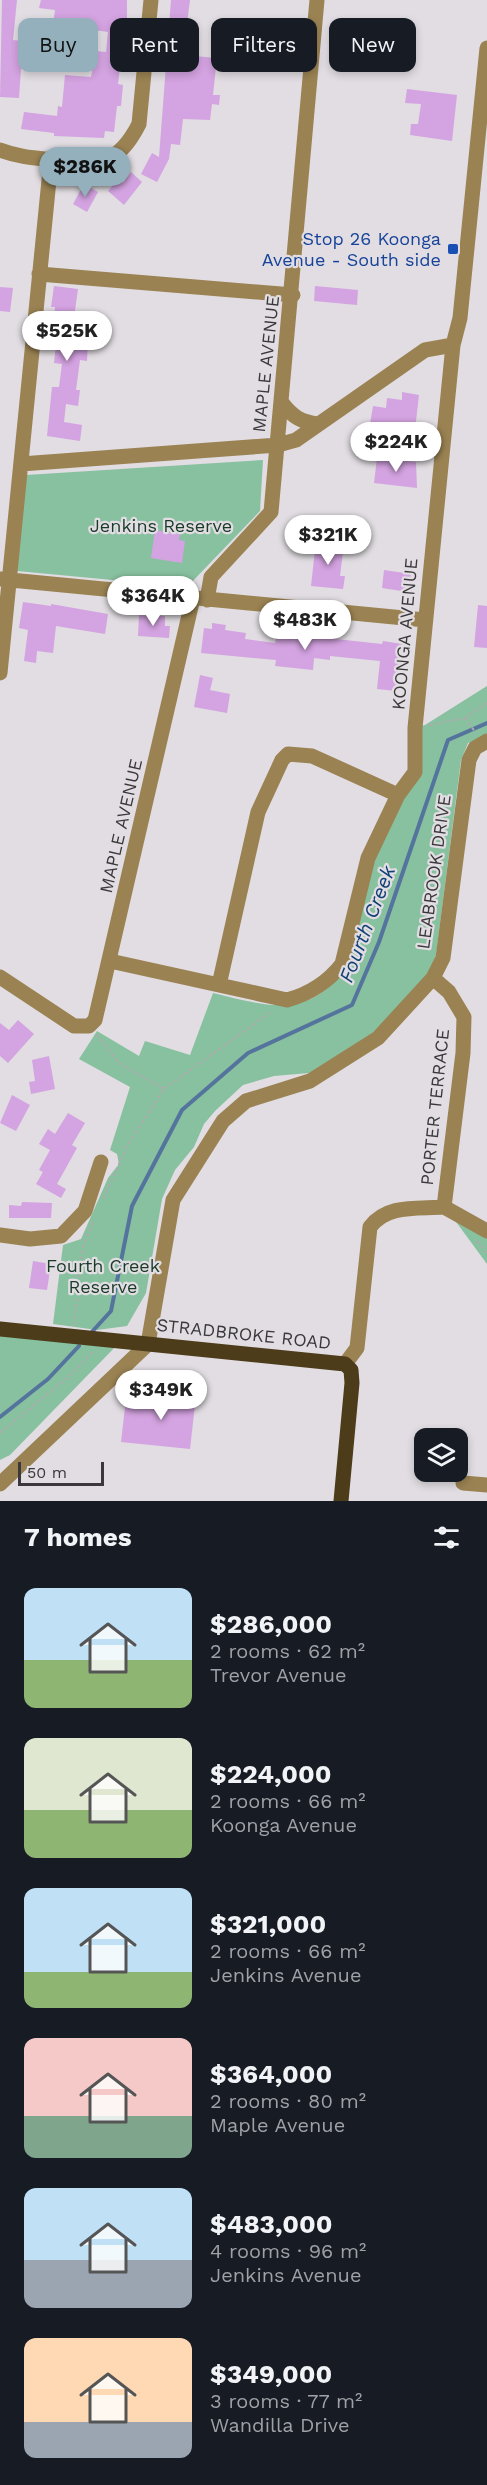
<!DOCTYPE html>
<html lang="en">
<head>
<meta charset="utf-8">
<style>
	:root { --surface:#171b24; --page:#242831; --text:#f1f3f6; --muted:#9ea1a6; --accent:#94b0bd }
	body { margin:0; font-family:"Work Sans",sans-serif; background:var(--page); color:var(--text); height:100vh; display:flex; flex-direction:column; font-size:22px; white-space:nowrap }
	* { box-sizing:border-box; margin:0 }
	p { font-size:20px; color:var(--muted) }
	.icon { flex:none; width:33px; height:33px; fill:none; stroke:currentColor; stroke-width:2; stroke-linecap:round; stroke-linejoin:round }
	.map { position:relative; height:1501px; overflow:hidden }
	.panel { display:flex; flex-direction:column; background:var(--surface); flex:1 }
	.panel>* { flex:none }
	.banner { position:absolute; left:18px; top:18px; width:452px; height:54px; display:flex; gap:12px }
	.fabs { position:absolute; left:414px; top:1428px; display:grid; gap:12px }
	.fabs a { display:grid; place-items:center; width:54px; height:54px; border-radius:12px; background:var(--surface); box-shadow:0 3px 9px #0003; font-size:30px }
	.scale { position:absolute; left:18px; bottom:15px; width:86px; box-sizing:border-box; padding-left:6px; border:3px solid #3a383a; border-top:0; font-size:16px; line-height:21px; white-space:nowrap; color:#3a383a; -webkit-text-stroke:4px #e1dde2; paint-order:stroke }
	.price { position:absolute; translate:-50% -51px; padding:0 14px; border-radius:21px; background:#fff; color:#222; font-size:20px; line-height:39px; filter:drop-shadow(0 2px 3px #0008) }
	.price::after { content:''; position:absolute; left:50%; top:36px; width:18px; height:14px; margin-left:-9px; background:inherit; clip-path:polygon(0 0,100% 0,50% 100%) }
	.price.on { background:var(--accent); color:#111 }
	ul { padding:0; list-style:none }
	li { display:flex; align-items:center; gap:18px; height:150px; padding:0 24px }
	li span { display:grid; place-items:center; flex:none; width:168px; height:120px; border-radius:12px; color:#555 }
	li>.icon { margin-inline-start:auto }
	span .icon { width:72px; height:72px; fill:#fffc; stroke-width:1 }
	li b { font-size:26px }
	h2 { display:flex; justify-content:space-between; align-items:center; height:72px; padding:0 24px; font-size:26px }
	.chip { padding:0 21px; border-radius:12px; background:var(--surface); box-shadow:0 3px 9px #0003; font-size:21px; line-height:54px }
	.chip.on { background:var(--accent); color:#111 }
	.map>svg:first-child { display:block }
	.green { fill:#88c19f }
	.lines { fill:none; stroke-linecap:round; stroke-linejoin:round }
	.stream { stroke:#55749d; stroke-width:4 }
	.building { fill:#d4a3e1 }
	.path { stroke:#adaaae; stroke-width:2; stroke-dasharray:3 3; stroke-linecap:butt }
	.minor { stroke:#9a8252; stroke-width:15 }
	.major { stroke:#4c3c1a; stroke-width:15 }
	.transit-dot { fill:#1a4fb4; stroke:#e1dde2; stroke-width:2 }
	.labels { text-anchor:middle; stroke-width:4.5; stroke-linejoin:round; paint-order:stroke }
	.transit-label { font-size:18px; fill:#164399; stroke:#e1dde2; text-anchor:end }
	.street-label { font-size:18px; fill:#3a383a; stroke:#e1dde2 }
	.park-label { font-size:18px; fill:#183a27; stroke:#e1dde2 }
	.water-label { font-size:20px; font-style:italic; fill:#104076; stroke:#e1dde2 }
</style>
</head>
<body>
<div class="map">
<svg width="487" height="1501" viewBox="0 0 487 1501">
	<rect width="100%" height="100%" fill="#e1dde2"/>
	<path class="green" d="M263,460L260,511L187,587L17,571L26,475Z
		M487,686V738L468,743L461,760L436,955L430,971L376,1036L327,1065L309,1073L274,1076L243,1085L215,1111L204,1124L194,1147L175,1170L162,1199L146,1293L127,1326L97,1330L53,1324L63,1245L81,1239L108,1178L119,1164L117,1154L110,1150L130,1087L79,1059L97,1031L139,1056L145,1041L190,1055L213,993C267,1006 308,1020 346,968L368,858L415,771V728L425,725Z
		M451,1215L487,1234V1264Z
		M0,1333L120,1342L10,1455L0,1460Z"/>
	<g class="lines">
		<path class="stream" d="M90,1334L111,1311L132,1206L182,1110L248,1053L352,1005L379,942L448,740L487,723
			M0,1417L48,1379L79,1346"/>
	</g>
	<path class="building" d="M2,0H17L13,40L44,43L42,68L21,69L19,98L0,97Z
		M41,0H127V19L129,22L124,26L123,41L116,40L114,58L121,59L118,84L123,85L121,106H117L114,132L105,131L104,138L54,136V133L21,129L24,112L57,116L58,106L62,107L65,75L91,77L96,51L106,52L108,32L53,24L55,10L39,8Z
		M171,0H190L183,55L217,58L213,95H220L219,105L212,104L210,120L183,119L180,145L171,144L169,159L157,182L141,174L152,153L159,157Z
		M407,89L457,95L452,141L410,135L411,124H418L421,104L405,103Z
		M131,172L142,182L124,205L108,191L118,179L123,183Z
		M84,184L98,192L87,212L73,204Z
		M54,286L78,289L74,318L89,320L87,361L80,360L76,390H80L78,406L66,404L64,422L82,425L80,441L47,436L52,387H59L62,364L54,363L59,316L54,315L55,307H51Z
		M315,286L358,290L357,305L314,301Z
		M0,287L13,288L10,312L0,311Z
		M402,392L419,395L415,430L370,424L373,406L386,408L387,398L402,400Z
		M377,458L416,462L417,488L374,483Z
		M155,530L180,534L179,540L185,541L182,563L151,558Z
		M316,541L344,544L340,576H345L343,589L311,586Z
		M384,570L411,574L408,592L382,588Z
		M23,602L51,606V604L108,614L105,634L56,626L53,653L37,651L36,663L24,661L28,630L19,628Z
		M478,605L487,606V648L474,647Z
		M139,615L165,616V626H170L169,638L138,636Z
		M212,623L226,625L225,630L246,633L245,639L275,643L277,633L292,635L293,629L318,634L317,637L382,644L383,641L402,644L396,691L377,689L380,661L330,656V660L314,658L313,670L275,666L276,660L201,653L204,628L212,629Z
		M200,675L213,678L210,690L230,694L227,713L194,707Z
		M18,1020L34,1034L8,1063L0,1056V1023L9,1030Z
		M49,1056L55,1089L31,1094L29,1082L35,1081L32,1060Z
		M12,1095L30,1105L16,1131L0,1123Z
		M68,1113L85,1123L72,1145L77,1148L57,1184L66,1189L61,1198L36,1184L43,1172L39,1170L50,1150L39,1144L48,1129L55,1134Z
		M22,1202L52,1203L51,1218H9V1205L21,1206Z
		M33,1261L51,1264L47,1290L29,1288Z
		M146,1391L196,1396L190,1449L121,1442L125,1407L144,1409Z"/>
	<g class="lines">
		<path class="path" d="M465,718L476,733
			M429,725L465,718L487,703
			M97,1035L119,1063L164,1089
			M104,1198L127,1146L164,1089L272,1011
			M477,1241L487,1253
			M74,1325L83,1246L93,1222
			M0,1433L73,1373L94,1350"/>
		<path class="minor" d="M0,150C18,157 35,158 54,160C97,165 117,167 139,124L151,0
			M39,274L293,295
			M282,403C293,417 301,422 318,424
			M21,464L278,445L296,440L425,350L453,345
			M0,579L425,620
			M207,600L211,577L271,512L317,0
			M0,673L51,160
			M110,961L287,1000C309,994 328,982 342,964L368,858L398,795L415,772V728L453,345L460,318L487,48
			M0,977L74,1026H89L95,1020L193,598
			M219,985L258,812L282,760L288,754L312,756L398,795
			M444,1207L487,1231
			M0,1235L30,1239L61,1236L85,1211L101,1162
			M345,1364L357,1348L370,1227C387,1204 417,1209 444,1207L463,1053L464,1017L449,992L433,978
			M463,1483L487,1485
			M0,1484L148,1344L173,1200L223,1121L246,1101L310,1081L378,1038L433,978L443,958L469,760L475,748L487,741"/>
		<path class="major" d="M0,1329L345,1364L351,1370L352,1383L341,1501"/>
	</g>
	<rect class="transit-dot" x="447" y="243" width="12" height="12" rx="3"/>
	<g class="labels">
		<g class="transit-label">
			<text x="441" y="245">Stop 26 Koonga<tspan x="441" dy="21">Avenue - South side</tspan></text>
		</g>
		<g class="street-label">
			<text transform="translate(266 364) rotate(-84)" y="6">MAPLE AVENUE</text>
			<text transform="translate(405 634) rotate(-85)" y="6">KOONGA AVENUE</text>
			<text transform="translate(121 826) rotate(-77)" y="6">MAPLE AVENUE</text>
			<text transform="translate(434 872) rotate(-82)" y="6">LEABROOK DRIVE</text>
			<text transform="translate(435 1107) rotate(-84)" y="6">PORTER TERRACE</text>
			<text transform="translate(244 1334) rotate(6)" y="6">STRADBROKE ROAD</text>
		</g>
		<g class="park-label">
			<text x="161" y="532">Jenkins Reserve</text>
			<text x="103" y="1272">Fourth Creek<tspan x="103" dy="21">Reserve</tspan></text>
		</g>
		<g class="water-label">
			<text transform="translate(367 924) rotate(-69)" y="7">Fourth Creek</text>
		</g>
	</g>
</svg>
<div class="fabs">
<a><svg class="icon" aria-label="layers" viewBox="0 0 24 24"><path d="M12 4l9 5-9 5-9-5zM3 14l9 5 9-5"/></svg></a>
</div>
<div class="scale">50 m</div>
<b class="price on" style="left:85px;top:198px">$286K</b>
<b class="price" style="left:67px;top:362px">$525K</b>
<b class="price" style="left:396px;top:473px">$224K</b>
<b class="price" style="left:328px;top:566px">$321K</b>
<b class="price" style="left:153px;top:627px">$364K</b>
<b class="price" style="left:305px;top:651px">$483K</b>
<b class="price" style="left:161px;top:1421px">$349K</b>
<div class="banner">
<a class="chip on">Buy</a>
<a class="chip">Rent</a>
<a class="chip">Filters</a>
<a class="chip">New</a>
</div>
</div>
<section class="panel">
<h2>7 homes<svg class="icon" aria-label="filters" viewBox="0 0 24 24"><path d="M4 7h16M4 17h16"/><circle cx="9" cy="7" r="2"/><circle cx="15" cy="17" r="2"/></svg></h2>
<ul>
<li><span style="background:linear-gradient(#bfe0f5 60%,#8fb573 0)"><svg class="icon" aria-label="home" viewBox="0 0 24 24"><path d="M3 11l9-7 9 7M6 9v11h12V9"/></svg></span><div><b>$286,000</b><p>2 rooms · 62 m²</p><p>Trevor Avenue</p></div></li>
<li><span style="background:linear-gradient(#dfe7d0 60%,#8fb573 0)"><svg class="icon" aria-label="home" viewBox="0 0 24 24"><path d="M3 11l9-7 9 7M6 9v11h12V9"/></svg></span><div><b>$224,000</b><p>2 rooms · 66 m²</p><p>Koonga Avenue</p></div></li>
<li><span style="background:linear-gradient(#bfe0f5 70%,#8fb573 0)"><svg class="icon" aria-label="home" viewBox="0 0 24 24"><path d="M3 11l9-7 9 7M6 9v11h12V9"/></svg></span><div><b>$321,000</b><p>2 rooms · 66 m²</p><p>Jenkins Avenue</p></div></li>
<li><span style="background:linear-gradient(#f6c9c9 65%,#7fa58c 0)"><svg class="icon" aria-label="home" viewBox="0 0 24 24"><path d="M3 11l9-7 9 7M6 9v11h12V9"/></svg></span><div><b>$364,000</b><p>2 rooms · 80 m²</p><p>Maple Avenue</p></div></li>
<li><span style="background:linear-gradient(#bfe0f5 60%,#9aa5b1 0)"><svg class="icon" aria-label="home" viewBox="0 0 24 24"><path d="M3 11l9-7 9 7M6 9v11h12V9"/></svg></span><div><b>$483,000</b><p>4 rooms · 96 m²</p><p>Jenkins Avenue</p></div></li>
<li><span style="background:linear-gradient(#ffd9b3 70%,#9aa5b1 0)"><svg class="icon" aria-label="home" viewBox="0 0 24 24"><path d="M3 11l9-7 9 7M6 9v11h12V9"/></svg></span><div><b>$349,000</b><p>3 rooms · 77 m²</p><p>Wandilla Drive</p></div></li>
</ul>
</section>
</body>
</html>
